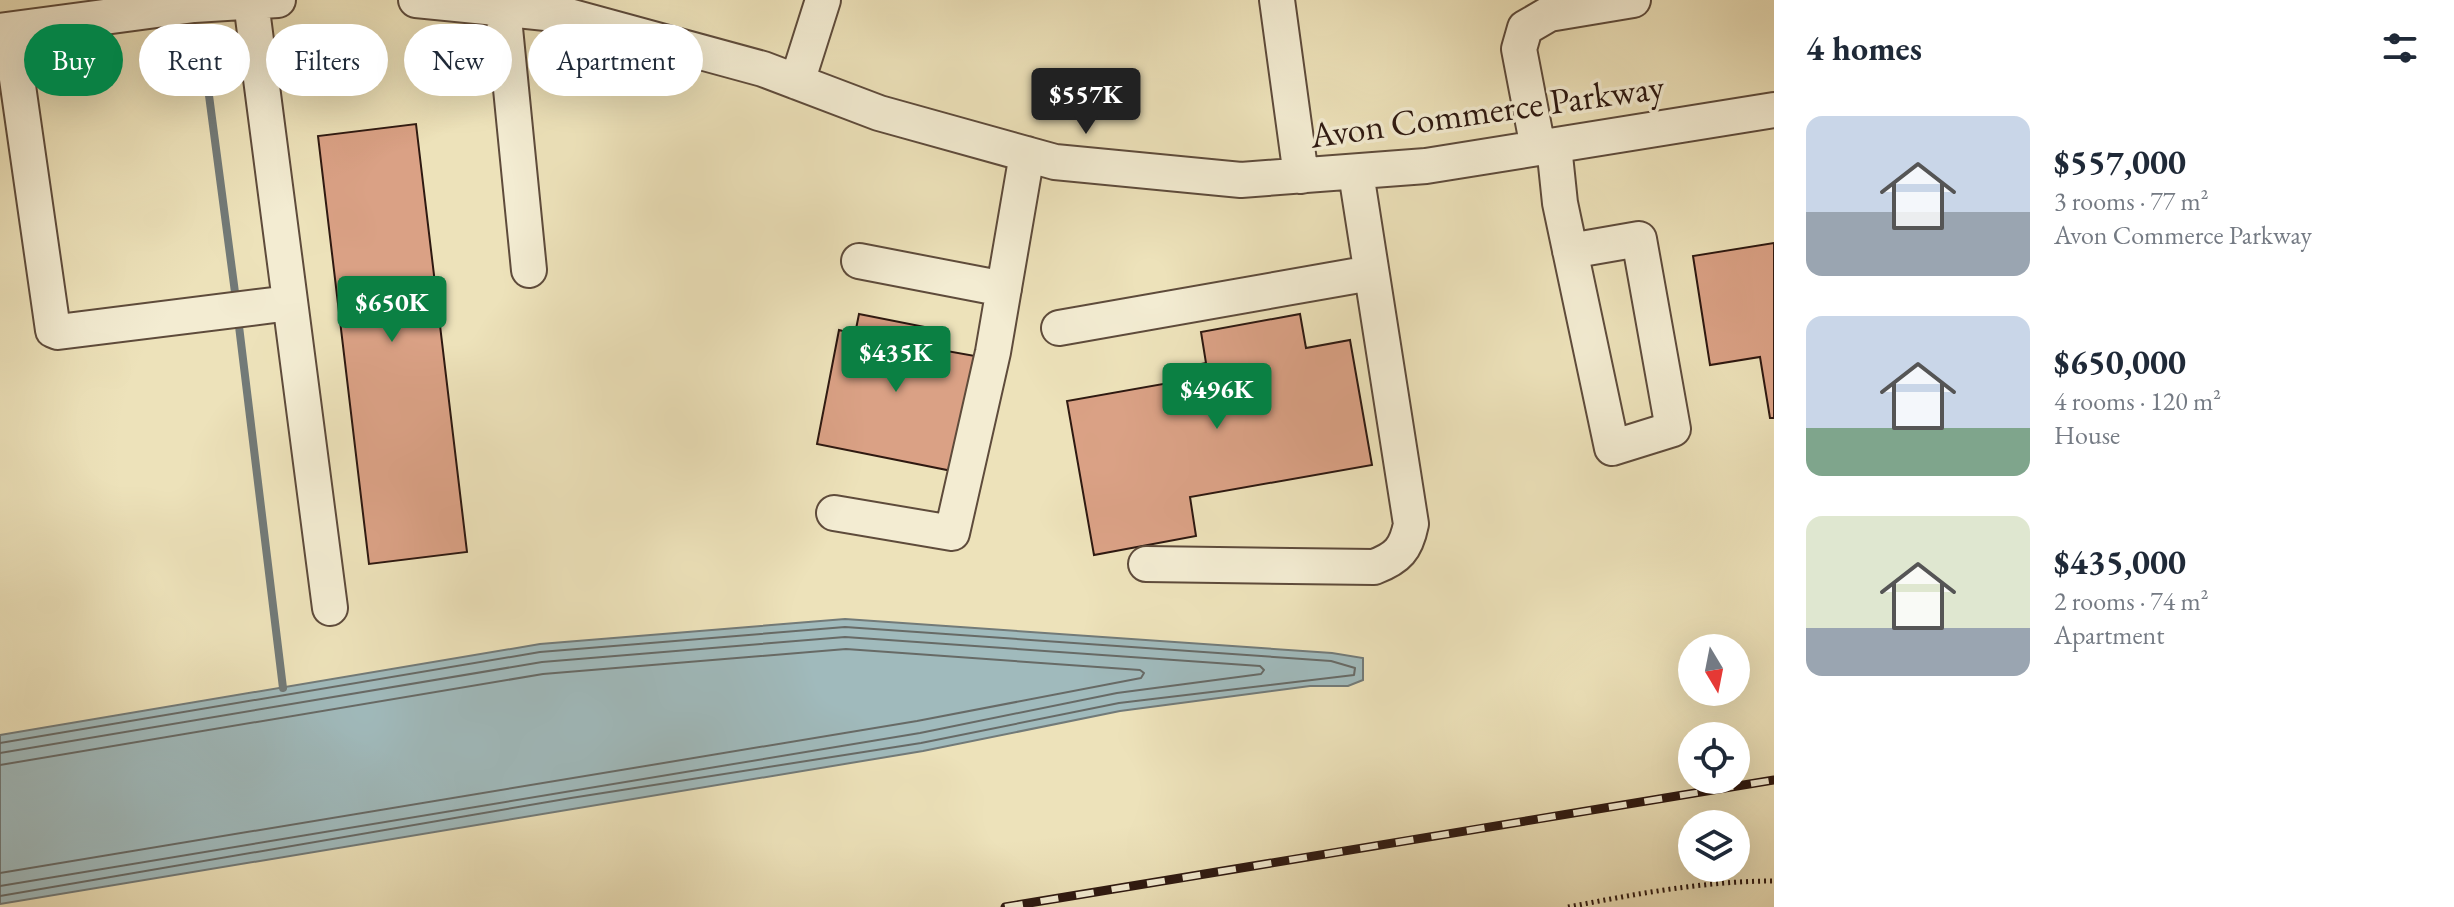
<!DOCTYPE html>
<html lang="en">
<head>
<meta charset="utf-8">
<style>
	:root { --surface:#fff; --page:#f6f6f7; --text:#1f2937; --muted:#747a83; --accent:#0b8043 }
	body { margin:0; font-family:"EB Garamond",serif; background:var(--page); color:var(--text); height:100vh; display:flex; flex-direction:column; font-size:30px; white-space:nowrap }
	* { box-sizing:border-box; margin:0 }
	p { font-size:26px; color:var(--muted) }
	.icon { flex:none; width:44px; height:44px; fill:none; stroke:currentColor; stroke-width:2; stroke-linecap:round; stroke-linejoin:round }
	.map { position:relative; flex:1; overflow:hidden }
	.details { display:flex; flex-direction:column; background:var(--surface); width:680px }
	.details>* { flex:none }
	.hud { position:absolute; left:24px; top:24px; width:760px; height:72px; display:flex; gap:16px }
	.needle { width:52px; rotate:170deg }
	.tools { position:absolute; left:1678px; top:634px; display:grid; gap:16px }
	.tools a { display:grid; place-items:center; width:72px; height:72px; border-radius:50%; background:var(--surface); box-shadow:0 8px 32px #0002; font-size:40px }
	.price { position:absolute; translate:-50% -68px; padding:0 18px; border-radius:8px; background:var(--accent); color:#fff; font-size:26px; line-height:52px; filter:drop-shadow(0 2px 4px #0008) }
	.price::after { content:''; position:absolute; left:50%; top:48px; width:24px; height:18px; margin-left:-12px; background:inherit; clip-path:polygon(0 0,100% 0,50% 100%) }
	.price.current { background:#222; color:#fff }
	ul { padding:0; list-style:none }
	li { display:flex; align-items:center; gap:24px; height:200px; padding:0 32px }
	li span { display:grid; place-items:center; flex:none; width:224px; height:160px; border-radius:16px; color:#555 }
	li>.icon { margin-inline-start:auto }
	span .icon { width:96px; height:96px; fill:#fffc; stroke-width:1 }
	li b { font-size:34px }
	h2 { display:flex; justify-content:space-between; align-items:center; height:96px; padding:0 32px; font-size:34px }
	.tag { padding:0 28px; border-radius:36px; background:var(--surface); box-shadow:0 8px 32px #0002; font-size:28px; line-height:72px }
	.tag.current { background:var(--accent); color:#fff }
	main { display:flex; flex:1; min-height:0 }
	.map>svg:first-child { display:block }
	.water { fill:#a0babc; stroke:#727a78; stroke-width:2 }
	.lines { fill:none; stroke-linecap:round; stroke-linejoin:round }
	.shore { stroke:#676a66; stroke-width:2 }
	.stream { stroke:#727a78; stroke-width:8 }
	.building { fill:#daa185; stroke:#2e1911; stroke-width:2 }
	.minor-casing { stroke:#5e4b3b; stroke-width:38 }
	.path { stroke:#2e1911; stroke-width:5; stroke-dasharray:2 4; stroke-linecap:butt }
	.minor { stroke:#f3ecd2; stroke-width:34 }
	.rail-casing { stroke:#2e1911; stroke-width:9 }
	.rail { stroke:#f3ecd2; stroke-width:6; stroke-dasharray:18; stroke-linecap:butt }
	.labels { text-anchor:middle; stroke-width:7; stroke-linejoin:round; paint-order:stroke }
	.street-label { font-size:36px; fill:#2e1911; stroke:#f3ecd2 }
</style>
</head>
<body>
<main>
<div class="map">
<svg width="1774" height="907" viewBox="0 0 1774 907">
	<rect width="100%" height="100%" fill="#ede2ba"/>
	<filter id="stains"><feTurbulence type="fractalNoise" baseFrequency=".0025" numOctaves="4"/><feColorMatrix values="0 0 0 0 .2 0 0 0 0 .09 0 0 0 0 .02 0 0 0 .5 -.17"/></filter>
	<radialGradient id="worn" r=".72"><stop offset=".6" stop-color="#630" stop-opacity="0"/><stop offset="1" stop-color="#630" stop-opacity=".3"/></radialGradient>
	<path class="water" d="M845,619L1332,653L1363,658V680L1348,686H1310L1120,711L923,751L0,904V735L540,644Z"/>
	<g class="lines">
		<path class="shore" d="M0,743L540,652L845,627L1331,661L1355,668L1354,675L1119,703L921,743L571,798L0,896
			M0,753L542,662L845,637L1260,666L1264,670L1261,674L1117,693L920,733L0,886
			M0,765L543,674L846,649L1140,670L1144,673L1141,678L917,721L0,873"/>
		<path class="stream" d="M210,28L203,50L236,300
			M238,318L283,688"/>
	</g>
	<path class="building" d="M416,124L467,552L369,564L318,136Z
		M1774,243V418H1770L1760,357L1710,365L1693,256Z
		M859,314L945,331L941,350L975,356L952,471L817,444L839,330L855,334Z
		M1300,314L1306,348L1350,340L1372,465L1190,497L1196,536L1094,555L1067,401L1169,383L1167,371L1206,363L1201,332Z"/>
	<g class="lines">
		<g class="minor-casing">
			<path id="minor" d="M416,0L565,15L763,69L879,113L1055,162L1241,180L1426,166L1774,110
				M1277,0L1301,176
				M251,2L330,608
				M503,8L529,270
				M10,30L53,330L58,332L290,303
				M0,31L194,5L278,0
				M797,82L823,0
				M1554,146L1560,203L1612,448L1673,429L1639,239L1570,251
				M1538,148L1519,49L1525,28L1549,14L1633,0
				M859,261L1004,289
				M1059,328L1371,273
				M834,513L952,533L993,352L1027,154
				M1146,564L1374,567C1398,558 1406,549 1411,524L1356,173"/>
		</g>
		<path class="path" d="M1568,907C1636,894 1704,881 1774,881"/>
		<use href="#minor" class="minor"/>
		<g class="rail-casing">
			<path id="rail" d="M1005,907L1774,780"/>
		</g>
		<use href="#rail" class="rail"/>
	</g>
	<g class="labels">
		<g class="street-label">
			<text transform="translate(1487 110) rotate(-8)" y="13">Avon Commerce Parkway</text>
		</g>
	</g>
	<rect width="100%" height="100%" filter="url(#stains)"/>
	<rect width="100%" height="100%" fill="url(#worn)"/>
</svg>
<div class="tools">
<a><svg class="needle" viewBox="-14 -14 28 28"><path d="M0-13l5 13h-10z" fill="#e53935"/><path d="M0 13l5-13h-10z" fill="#747a83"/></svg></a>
<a><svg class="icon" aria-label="locate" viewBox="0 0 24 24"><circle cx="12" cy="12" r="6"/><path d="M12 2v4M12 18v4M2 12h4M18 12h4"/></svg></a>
<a><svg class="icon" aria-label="layers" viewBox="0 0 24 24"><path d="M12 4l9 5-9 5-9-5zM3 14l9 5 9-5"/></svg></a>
</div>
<b class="price current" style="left:1086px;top:136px">$557K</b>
<b class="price" style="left:392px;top:344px">$650K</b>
<b class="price" style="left:896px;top:394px">$435K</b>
<b class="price" style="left:1217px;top:431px">$496K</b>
<div class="hud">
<a class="tag current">Buy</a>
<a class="tag">Rent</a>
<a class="tag">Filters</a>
<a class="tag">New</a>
<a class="tag">Apartment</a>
</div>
</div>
<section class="details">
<h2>4 homes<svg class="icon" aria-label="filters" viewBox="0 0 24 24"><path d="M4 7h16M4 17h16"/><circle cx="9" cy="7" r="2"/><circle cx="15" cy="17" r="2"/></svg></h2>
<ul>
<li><span style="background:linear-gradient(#c9d6e8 60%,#9aa5b1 0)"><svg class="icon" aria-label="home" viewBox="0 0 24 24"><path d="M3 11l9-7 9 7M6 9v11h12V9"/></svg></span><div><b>$557,000</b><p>3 rooms · 77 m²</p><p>Avon Commerce Parkway</p></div></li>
<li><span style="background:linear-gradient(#c9d6e8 70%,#7fa58c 0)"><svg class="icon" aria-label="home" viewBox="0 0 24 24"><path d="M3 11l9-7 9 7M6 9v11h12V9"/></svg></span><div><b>$650,000</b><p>4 rooms · 120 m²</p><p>House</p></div></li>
<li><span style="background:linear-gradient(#dfe7d0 70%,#9aa5b1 0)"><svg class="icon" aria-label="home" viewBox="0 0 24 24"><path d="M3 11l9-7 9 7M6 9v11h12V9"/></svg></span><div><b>$435,000</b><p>2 rooms · 74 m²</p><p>Apartment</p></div></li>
</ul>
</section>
</main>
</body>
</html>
